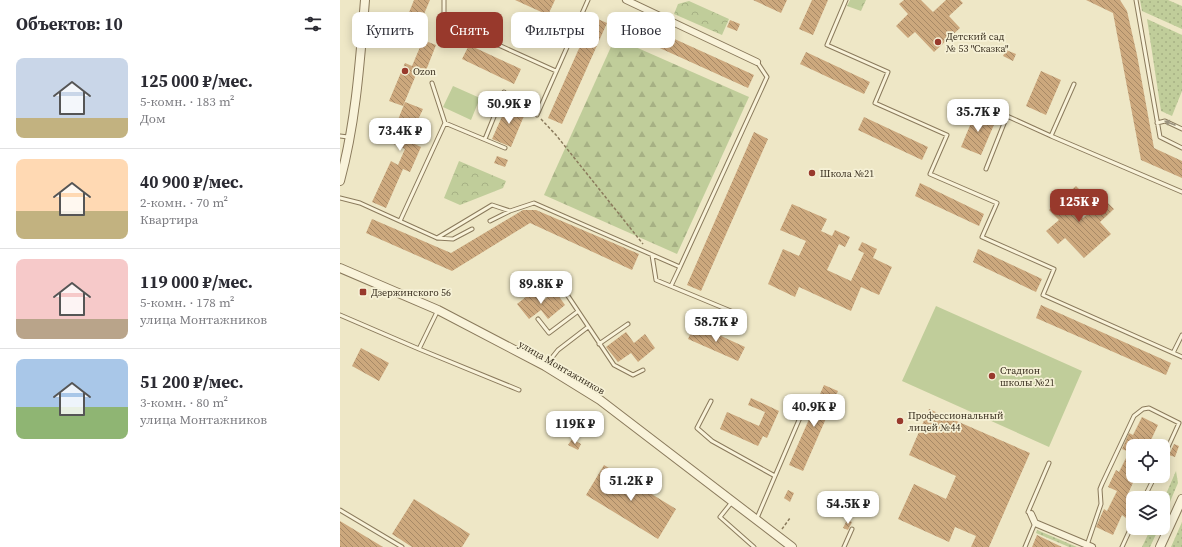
<!DOCTYPE html>
<html lang="ru">
<head>
<meta charset="utf-8">
<style>
	:root { --surface:#fff; --page:#f7f7f7; --text:#2b2b33; --muted:#7c7c81; --line:#e1e1e2; --accent:#98392c }
	body { margin:0; font-family:"Source Serif 4",serif; background:var(--page); color:var(--text); height:100vh; display:flex; flex-direction:column; font-size:15px; white-space:nowrap }
	* { box-sizing:border-box; margin:0 }
	p { font-size:13px; color:var(--muted) }
	.icon { flex:none; width:22px; height:22px; fill:none; stroke:currentColor; stroke-width:2; stroke-linecap:round; stroke-linejoin:round }
	.map { position:relative; flex:1; overflow:hidden }
	.drawer { display:flex; flex-direction:column; background:var(--surface); width:340px }
	.drawer>* { flex:none }
	.guide { position:absolute; left:12px; top:12px; width:380px; height:36px; display:flex; gap:8px }
	.tools { position:absolute; left:786px; top:439px; display:grid; gap:8px }
	.tools a { display:grid; place-items:center; width:44px; height:44px; border-radius:8px; background:var(--surface); box-shadow:0 2px 10px #0003; font-size:20px }
	.price { position:absolute; translate:-50% -34px; padding:0 9px; border-radius:8px; background:#fff; color:#222; font-size:13px; line-height:26px; filter:drop-shadow(0 1px 2px #0008) }
	.price::after { content:''; position:absolute; left:50%; top:24px; width:12px; height:9px; margin-left:-6px; background:inherit; clip-path:polygon(0 0,100% 0,50% 100%) }
	.price.current { background:var(--accent); color:#fff }
	ul { padding:0; list-style:none }
	li { display:flex; align-items:center; gap:12px; height:100px; padding:0 16px }
	li+li { border-top:1px solid var(--line) }
	li span { display:grid; place-items:center; flex:none; width:112px; height:80px; border-radius:8px; color:#555 }
	li>.icon { margin-inline-start:auto }
	span .icon { width:48px; height:48px; fill:#fffc; stroke-width:1 }
	li b { font-size:17px }
	h2 { display:flex; justify-content:space-between; align-items:center; height:48px; padding:0 16px; font-size:17px }
	.chip { padding:0 14px; border-radius:8px; background:var(--surface); box-shadow:0 2px 10px #0003; font-size:14px; line-height:36px }
	.chip.current { background:var(--accent); color:#fff }
	main { display:flex; flex:1; min-height:0 }
	.map>svg:first-child { display:block }
	.grass { fill:url(#grass-dots) }
	.forest { fill:url(#forest-firs) }
	.park { fill:url(#park-crowns) }
	.pitch { fill:#c0cd9a }
	.building { fill:url(#building-back-hatch) }
	.lines { fill:none; stroke-linecap:round; stroke-linejoin:round }
	.service-casing { stroke:#8a7a5c; stroke-width:5 }
	.minor-casing { stroke:#8a7a5c; stroke-width:8 }
	.tertiary-casing { stroke:#8a7a5c; stroke-width:10 }
	.path { stroke:#8a7a5c; stroke-width:1.5; stroke-dasharray:3 2; stroke-linecap:butt }
	.service { stroke:#f9f3da; stroke-width:3 }
	.minor { stroke:#f9f3da; stroke-width:6 }
	.tertiary { stroke:#f9f3da; stroke-width:8 }
	.oneway { fill:#9a927d }
	.poi-dot { fill:#98392c; stroke:#f6f1d6; stroke-width:1.5 }
	.labels { text-anchor:middle; stroke-width:3.5; stroke-linejoin:round; paint-order:stroke }
	.poi-label { font-size:10px; fill:#3a3020; stroke:#f6f1d6; text-anchor:start }
	.street-label { font-size:10px; fill:#3a3020; stroke:#f6f1d6 }
</style>
</head>
<body>
<main>
<section class="drawer">
<h2>Объектов: 10<svg class="icon" aria-label="filters" viewBox="0 0 24 24"><path d="M4 7h16M4 17h16"/><circle cx="9" cy="7" r="2"/><circle cx="15" cy="17" r="2"/></svg></h2>
<ul>
<li><span style="background:linear-gradient(#c9d6e8 75%,#c2b280 0)"><svg class="icon" aria-label="home" viewBox="0 0 24 24"><path d="M3 11l9-7 9 7M6 9v11h12V9"/></svg></span><div><b>125 000 ₽/мес.</b><p>5-комн. · 183 m²</p><p>Дом</p></div></li>
<li><span style="background:linear-gradient(#ffd9b3 65%,#c2b280 0)"><svg class="icon" aria-label="home" viewBox="0 0 24 24"><path d="M3 11l9-7 9 7M6 9v11h12V9"/></svg></span><div><b>40 900 ₽/мес.</b><p>2-комн. · 70 m²</p><p>Квартира</p></div></li>
<li><span style="background:linear-gradient(#f6c9c9 75%,#b9a48a 0)"><svg class="icon" aria-label="home" viewBox="0 0 24 24"><path d="M3 11l9-7 9 7M6 9v11h12V9"/></svg></span><div><b>119 000 ₽/мес.</b><p>5-комн. · 178 m²</p><p>улица Монтажников</p></div></li>
<li><span style="background:linear-gradient(#a9c7e8 60%,#8fb573 0)"><svg class="icon" aria-label="home" viewBox="0 0 24 24"><path d="M3 11l9-7 9 7M6 9v11h12V9"/></svg></span><div><b>51 200 ₽/мес.</b><p>3-комн. · 80 m²</p><p>улица Монтажников</p></div></li>
</ul>
</section>
<div class="map">
<svg width="842" height="547" viewBox="0 0 842 547">
	<defs>
		<pattern id="grass-dots" width="8" height="8" patternUnits="userSpaceOnUse"><rect width="8" height="8" fill="#c0cd9a"/><path d="M2 2h.1M6 6h.1" fill="none" stroke="#a6b084" stroke-width="1.8" stroke-linecap="round"/></pattern>
		<pattern id="forest-firs" width="22" height="20" patternUnits="userSpaceOnUse"><rect width="22" height="20" fill="#c0cd9a"/><path d="M5 1l3.5 6h-7zM16 11l3.5 6h-7z" fill="#a6b084"/></pattern>
		<pattern id="park-crowns" width="20" height="18" patternUnits="userSpaceOnUse"><rect width="20" height="18" fill="#c0cd9a"/><path d="M2 6a3 3 0 1 1 6 0M12 15a3 3 0 1 1 6 0" fill="none" stroke="#a6b084"/></pattern>
		<pattern id="building-back-hatch" width="6" height="6" patternUnits="userSpaceOnUse"><rect width="6" height="6" fill="#cca87d"/><path d="M-1 5l2 2M0 0l6 6M5-1l2 2" fill="none" stroke="#a78966"/></pattern>
	</defs>
	<rect width="100%" height="100%" fill="#eee7c6"/>
	<path class="grass" d="M800,0H828L842,6V29L802,11Z
		M807,19L842,35V91L832,116L821,111Z
		M836,471L838,483L823,518V501Z
		M842,522V547H831Z
		M811,528H819L810,547H802Z
		M697,530L737,547H729L696,533Z"/>
	<path class="forest" d="M275,38L409,97L337,254L204,195Z"/>
	<path class="park" d="M510,0H526L521,11L507,6Z
		M349,1L389,19L382,35L334,14L338,4Z
		M119,161L166,181L163,188L120,205L104,198Z"/>
	<path class="pitch" d="M113,86L140,98L131,120L103,107Z
		M596,306L742,371L709,447L562,381Z"/>
	<path class="building" d="M74,0H90L81,21L68,15Z
		M175,0H215L208,15Z
		M413,0H447L441,13Z
		M472,0H488L473,35L459,29Z
		M564,0H581L593,12L606,0H620L623,3L609,16L620,28L594,52L575,32L568,38L556,26L568,14L559,4Z
		M746,0H780L787,11L797,55L814,148L842,161V178L801,160L773,13Z
		M253,17L267,23L222,124L208,118Z
		M286,17L414,75L408,88L280,30Z
		M390,20L400,24L397,31L387,27Z
		M83,40L96,45L85,73L78,70L63,106L49,101L65,63L72,66Z
		M129,45L181,69L174,84L122,59Z
		M666,50L676,54L673,61L663,56Z
		M466,52L530,82L524,94L460,64Z
		M701,71L721,80L706,115L686,106Z
		M65,102L83,109L68,141L81,147L70,172L63,169L46,208L32,202L51,161L58,165L65,149L47,141L48,137L45,134L49,124L56,125Z
		M168,103L186,111L171,147L152,139Z
		M636,111L656,120L641,155L621,147Z
		M524,117L588,147L582,160L518,130Z
		M414,132L428,139L361,291L347,285Z
		M157,156L168,160L165,167L154,163Z
		M580,183L644,214L639,226L575,196Z
		M736,186L747,197L734,208L743,218L764,199L774,209L760,222L771,234L744,258L725,238L718,244L706,231L719,220L709,210Z
		M452,204L487,219L481,231L492,236L495,230L510,237L505,247L499,244L487,270L511,281L524,253L518,250L522,242L537,249L533,258L552,267L539,295L521,287L511,311L459,287L455,297L428,284L443,249L459,256L466,241L440,230Z
		M183,210H196L299,254L292,270L190,223L112,271L26,233L32,219L111,253Z
		M638,249L702,279L696,292L633,262Z
		M196,289L204,300L215,291L225,305L208,319L201,310L189,319L177,304Z
		M701,305L831,363L826,375L696,318Z
		M355,324L405,347L398,361L348,339Z
		M286,332L294,343L305,334L315,348L298,362L291,353L278,362L266,347Z
		M21,348L49,363L39,381L12,366Z
		M484,385L498,391L463,471L449,465Z
		M411,398L439,411L427,438L423,436L418,446L380,429L387,412L419,426L425,412L408,405Z
		M589,409L690,453L649,547H631L636,536L615,527L609,542L558,519L574,484L606,499L616,476L569,455Z
		M802,417L818,425L811,440L808,439L804,446H793V476H796L787,496L793,499V503L786,518L782,515L773,535L756,527L764,509L767,511L777,491L768,487L776,470L779,472L789,452L782,449L789,433L793,435Z
		M232,439L241,444L238,450L228,445Z
		M834,444L839,446L835,457L829,455Z
		M264,465L336,509L318,539L246,495Z
		M448,490L454,493L450,502L444,498Z
		M74,499L130,534L122,547H72L52,534Z
		M507,520L512,522L508,530L503,528Z
		M0,521L43,547H0Z
		M697,535L722,547H692Z"/>
	<g class="lines">
		<g class="service-casing">
			<path id="service" d="M506,0L487,45L548,72L535,103L607,135L590,174L657,203L642,237L714,269L703,295L842,357
				M796,0L820,137L842,148
				M104,16V0
				M143,38L216,71
				M734,84L711,136L842,192
				M197,115L248,0
				M105,123L165,148
				M817,123L825,121L842,129
				M0,136L8,137
				M145,139L164,92
				M646,169L667,116L711,136
				M0,198L20,203L97,238L113,239L132,229
				M60,221L105,123L92,83
				M150,221L170,211
				M97,238L152,205L170,211L194,203L340,267L427,77L417,62
				M312,255L316,280L398,314
				M220,284L274,365L293,375L303,370
				M331,286L340,267
				M0,315L79,349L98,310
				M198,319L209,333L237,312
				M259,344L288,324
				M79,349L179,390
				M833,353L842,335
				M206,365L218,350L248,327
				M371,401L357,428L372,441L435,476
				M804,498L815,476
				M392,502L380,517L414,547
				M0,510L62,547
				M691,514L688,512L709,463
				M417,518L465,406
				M747,545L761,504L760,489L762,484L794,416L803,409L809,408L839,423L823,458
				M504,547L512,529
				M685,547L695,523
				M782,547L793,523"/>
		</g>
		<g class="minor-casing">
			<path id="minor" d="M286,0L417,62
				M691,514L695,523L752,547"/>
		</g>
		<g class="tertiary-casing">
			<path id="tertiary" d="M0,181C16,122 20,61 25,0
				M0,268L98,310L205,366L260,400L452,547
				M820,547L842,499"/>
		</g>
		<path class="path" d="M201,119L216,135L303,244
			M442,529L450,518"/>
		<use href="#service" class="service"/>
		<use href="#minor" class="minor"/>
		<use href="#tertiary" class="tertiary"/>
	</g>
	<defs><path id="oneway-solid" d="M-6-.8H1V-3.2L6.5 0L1 3.2V.8H-6Z"/></defs>
	<use class="oneway" href="#oneway-solid" transform="translate(830 123) rotate(-159)"/>
	<g class="poi-dot">
		<circle cx="598" cy="42" r="4"/>
		<circle cx="65" cy="71" r="4"/>
		<circle cx="472" cy="173" r="4"/>
		<rect x="19" y="288" width="8" height="8" rx="2"/>
		<circle cx="652" cy="376" r="4"/>
		<circle cx="560" cy="421" r="4"/>
	</g>
	<g class="labels">
		<g class="poi-label">
			<text x="606" y="40">Детский сад<tspan x="606" dy="12">№ 53 "Сказка"</tspan></text>
			<text x="73" y="75">Ozon</text>
			<text x="480" y="177">Школа №21</text>
			<text x="31" y="296">Дзержинского 56</text>
			<text x="660" y="374">Стадион<tspan x="660" dy="12">школы №21</tspan></text>
			<text x="568" y="419">Профессиональный<tspan x="568" dy="12">лицей №44</tspan></text>
		</g>
		<g class="street-label">
			<text transform="translate(222 367) rotate(30)" y="4">улица Монтажников</text>
		</g>
	</g>
</svg>
<div class="tools">
<a><svg class="icon" aria-label="locate" viewBox="0 0 24 24"><circle cx="12" cy="12" r="6"/><path d="M12 2v4M12 18v4M2 12h4M18 12h4"/></svg></a>
<a><svg class="icon" aria-label="layers" viewBox="0 0 24 24"><path d="M12 4l9 5-9 5-9-5zM3 14l9 5 9-5"/></svg></a>
</div>
<b class="price" style="left:169px;top:125px">50.9K ₽</b>
<b class="price" style="left:638px;top:133px">35.7K ₽</b>
<b class="price" style="left:60px;top:152px">73.4K ₽</b>
<b class="price current" style="left:739px;top:223px">125K ₽</b>
<b class="price" style="left:201px;top:305px">89.8K ₽</b>
<b class="price" style="left:376px;top:343px">58.7K ₽</b>
<b class="price" style="left:474px;top:428px">40.9K ₽</b>
<b class="price" style="left:235px;top:445px">119K ₽</b>
<b class="price" style="left:291px;top:502px">51.2K ₽</b>
<b class="price" style="left:508px;top:525px">54.5K ₽</b>
<div class="guide">
<a class="chip">Купить</a>
<a class="chip current">Снять</a>
<a class="chip">Фильтры</a>
<a class="chip">Новое</a>
</div>
</div>
</main>
</body>
</html>
